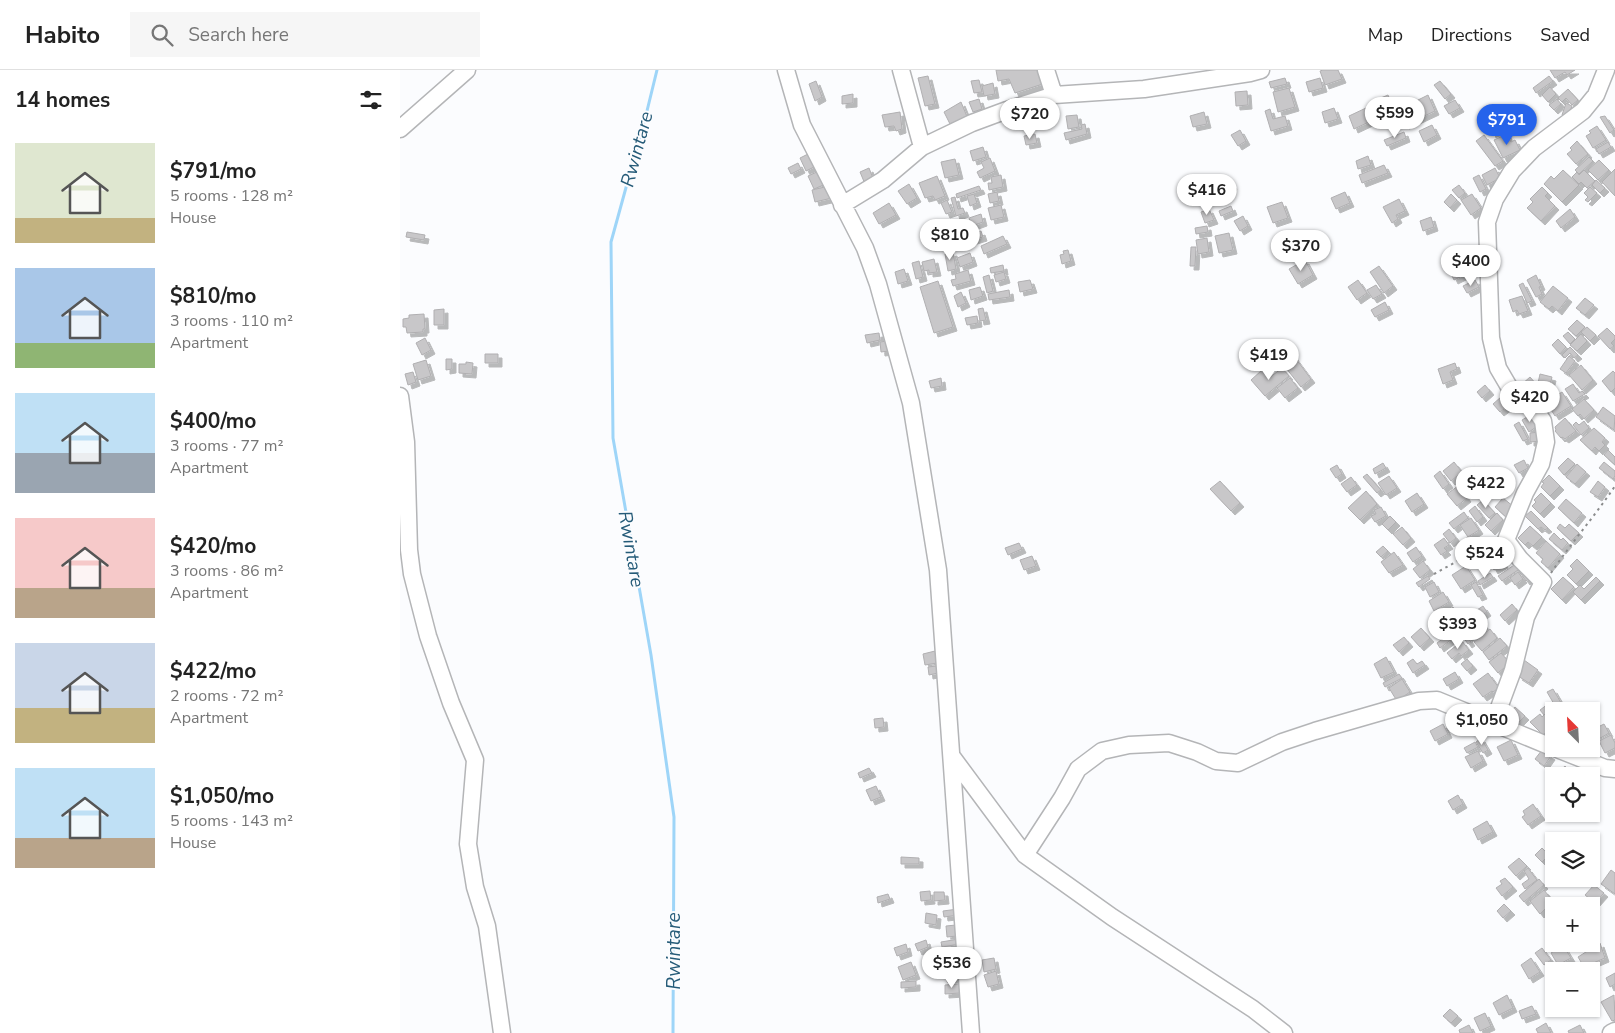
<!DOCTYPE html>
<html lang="en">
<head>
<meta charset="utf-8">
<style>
	:root { --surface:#fff; --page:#f6f6f6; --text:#222; --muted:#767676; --line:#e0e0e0; --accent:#2563eb }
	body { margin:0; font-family:"Nunito Sans",sans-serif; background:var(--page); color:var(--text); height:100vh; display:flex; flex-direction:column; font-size:19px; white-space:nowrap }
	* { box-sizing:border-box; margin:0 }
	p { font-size:16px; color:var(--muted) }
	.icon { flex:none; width:28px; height:28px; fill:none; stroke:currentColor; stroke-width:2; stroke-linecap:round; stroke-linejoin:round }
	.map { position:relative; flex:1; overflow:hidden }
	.drawer { display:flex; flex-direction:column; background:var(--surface); width:400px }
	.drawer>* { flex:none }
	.needle { width:32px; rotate:336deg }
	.fabs { position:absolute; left:1145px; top:632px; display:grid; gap:10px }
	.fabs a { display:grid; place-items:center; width:55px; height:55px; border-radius:0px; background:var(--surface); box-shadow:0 1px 4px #0004; font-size:25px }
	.price { position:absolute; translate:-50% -42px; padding:0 11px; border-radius:18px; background:#fff; color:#222; font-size:16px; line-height:32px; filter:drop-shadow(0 1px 2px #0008) }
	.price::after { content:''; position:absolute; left:50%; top:30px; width:15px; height:11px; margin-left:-8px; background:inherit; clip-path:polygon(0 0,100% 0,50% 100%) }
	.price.on { background:var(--accent); color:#fff }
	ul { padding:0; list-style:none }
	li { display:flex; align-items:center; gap:15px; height:125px; padding:0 15px }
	li span { display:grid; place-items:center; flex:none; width:140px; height:100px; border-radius:0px; color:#555 }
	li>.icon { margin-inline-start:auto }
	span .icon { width:60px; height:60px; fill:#fffc; stroke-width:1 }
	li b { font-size:21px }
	h2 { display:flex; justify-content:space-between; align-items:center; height:60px; padding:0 15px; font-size:21px }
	header { display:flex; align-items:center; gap:30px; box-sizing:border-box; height:70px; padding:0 25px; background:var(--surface); border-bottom:1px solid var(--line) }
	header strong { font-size:24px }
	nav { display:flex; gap:28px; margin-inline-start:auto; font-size:18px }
	.search { width:350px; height:45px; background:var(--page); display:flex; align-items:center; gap:12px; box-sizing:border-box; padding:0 18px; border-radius:0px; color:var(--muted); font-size:19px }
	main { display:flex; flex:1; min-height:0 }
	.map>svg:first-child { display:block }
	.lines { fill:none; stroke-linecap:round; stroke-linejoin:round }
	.stream { stroke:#9ed5f8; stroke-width:3 }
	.building { fill:#c8c7c9; stroke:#b0afb1; filter:url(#shadow) }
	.minor-casing { stroke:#b4b5b7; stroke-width:19 }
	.path { stroke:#8b8c8d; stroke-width:2; stroke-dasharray:2.5 4; stroke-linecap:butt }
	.minor { stroke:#fff; stroke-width:16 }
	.labels { text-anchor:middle; stroke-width:4; stroke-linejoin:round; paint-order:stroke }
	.water-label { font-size:19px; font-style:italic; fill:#255b78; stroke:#fbfcfe }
</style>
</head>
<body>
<header>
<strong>Habito</strong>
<div class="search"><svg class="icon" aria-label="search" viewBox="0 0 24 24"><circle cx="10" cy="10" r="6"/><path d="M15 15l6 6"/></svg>Search here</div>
<nav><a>Map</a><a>Directions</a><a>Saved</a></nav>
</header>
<main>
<section class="drawer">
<h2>14 homes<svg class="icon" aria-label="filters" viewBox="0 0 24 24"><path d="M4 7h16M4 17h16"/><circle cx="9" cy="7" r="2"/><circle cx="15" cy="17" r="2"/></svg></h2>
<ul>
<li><span style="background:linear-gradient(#dfe7d0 75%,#c2b280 0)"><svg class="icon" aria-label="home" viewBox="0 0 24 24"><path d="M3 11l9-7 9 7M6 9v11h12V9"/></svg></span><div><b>$791/mo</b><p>5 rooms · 128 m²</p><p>House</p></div></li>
<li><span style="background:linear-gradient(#a9c7e8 75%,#8fb573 0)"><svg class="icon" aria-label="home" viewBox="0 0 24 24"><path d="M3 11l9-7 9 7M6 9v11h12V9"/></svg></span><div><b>$810/mo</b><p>3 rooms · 110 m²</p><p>Apartment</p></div></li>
<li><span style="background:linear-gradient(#bfe0f5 60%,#9aa5b1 0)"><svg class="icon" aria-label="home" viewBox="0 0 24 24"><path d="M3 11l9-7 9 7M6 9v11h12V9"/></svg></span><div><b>$400/mo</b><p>3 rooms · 77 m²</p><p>Apartment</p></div></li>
<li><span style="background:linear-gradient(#f6c9c9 70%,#b9a48a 0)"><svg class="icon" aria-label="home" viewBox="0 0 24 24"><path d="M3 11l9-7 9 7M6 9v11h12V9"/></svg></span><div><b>$420/mo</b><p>3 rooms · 86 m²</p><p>Apartment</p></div></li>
<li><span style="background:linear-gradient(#c9d6e8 65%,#c2b280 0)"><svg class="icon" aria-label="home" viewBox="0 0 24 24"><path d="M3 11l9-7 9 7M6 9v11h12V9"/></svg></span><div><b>$422/mo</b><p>2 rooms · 72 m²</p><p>Apartment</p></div></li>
<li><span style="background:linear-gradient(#bfe0f5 70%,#b9a48a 0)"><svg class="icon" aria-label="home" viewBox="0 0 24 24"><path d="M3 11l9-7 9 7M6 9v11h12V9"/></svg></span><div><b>$1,050/mo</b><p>5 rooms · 143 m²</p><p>House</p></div></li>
</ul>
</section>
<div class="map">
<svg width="1215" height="963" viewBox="0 0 1215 963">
	<defs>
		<filter id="shadow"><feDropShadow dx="4" dy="4" stdDeviation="0" flood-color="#0004"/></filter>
	</defs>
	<rect width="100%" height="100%" fill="#fbfcfe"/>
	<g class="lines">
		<path class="stream" d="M257,0L246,45L211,172L213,368L251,585L274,747L273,963"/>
	</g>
	<path class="building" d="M596,0H647L652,11L615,23L609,9L598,11Z
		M923,0H938L942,9L925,15L920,1Z
		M1150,0H1175L1167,5L1165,2L1155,8Z
		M528,6L535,34L525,36L518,8Z
		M1149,6L1153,11L1136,23L1133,18Z
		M885,8L887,14L871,18L869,12Z
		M920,8L923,18L909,22L906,12Z
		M579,10L582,22L574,23L571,11Z
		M416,11L422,27L415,31L409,14Z
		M1040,11L1051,24L1045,29L1034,15Z
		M593,13L595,24L584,26L582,16Z
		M1150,17L1156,24L1148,32L1142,25Z
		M889,18L895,37L878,42L873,22Z
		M1168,19L1178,30L1172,35L1166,28L1162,32L1158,28Z
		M847,21L848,35L836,36L835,22Z
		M453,24V33L442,34V26Z
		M988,25L995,41L977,48L971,32Z
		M1028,25L1035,41L1005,55L998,40Z
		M579,29L582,39L573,42L569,32Z
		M1157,29L1161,34L1154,40L1149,35Z
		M1055,30L1060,38L1049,44L1044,36Z
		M561,32L568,49L560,50L550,54L544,42Z
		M1166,33L1172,36L1168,47L1162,45Z
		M934,38L938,49L925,53L922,42Z
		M966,38L971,51L954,59L949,46Z
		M870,39L873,49L885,46L888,56L871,61L865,41Z
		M500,42L502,59L496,61L494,56L485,57L482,45Z
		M804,42L807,54L793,57L790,46Z
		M677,45L679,57L668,59L666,46Z
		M1205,46L1214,60L1210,63L1200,47Z
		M685,54L687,64L666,70L664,63L682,59L681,55Z
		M1100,54L1102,59L1092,64L1090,58Z
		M1032,55L1037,65L1024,72L1019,61Z
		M1197,56L1206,70L1193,78L1186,66L1191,63L1189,61Z
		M840,60L846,71L838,76L831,65Z
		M1004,62L1006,68L987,76L984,70Z
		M635,64L637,73L626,75L624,66Z
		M1107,64L1111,72L1115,70L1120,80L1103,88L1094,70Z
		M1084,65L1103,91L1095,96L1076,71Z
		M1177,71L1188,84L1176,94L1167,84L1172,80L1170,78Z
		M1208,72L1211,77L1199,84L1196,79Z
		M583,77L586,87L573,91L570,81Z
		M412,82L418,95L406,101L400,88Z
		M968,86L971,95L958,99L956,91Z
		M1189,87L1193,91L1179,104L1175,100Z
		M590,88L595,101L580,108L577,102L584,98L581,92Z
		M555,89L559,105L545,108L541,92Z
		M1199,90L1209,100L1198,110L1188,100Z
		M398,93L401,99L391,104L388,98Z
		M984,95L988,103L962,113L959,105Z
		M469,98L474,111L465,114L460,102Z
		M1095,98L1100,108L1087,115L1082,105Z
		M1215,99V126L1202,112Z
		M1163,100L1179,115L1162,132L1144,114L1151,106L1154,109Z
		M1184,100L1195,111L1187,118L1181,112L1179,114L1172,107L1177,102L1179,105Z
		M419,101L426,114L414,119L408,106Z
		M601,105L603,117L589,120L588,113H592L591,107Z
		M1079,105L1086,119L1080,122L1073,108Z
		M537,106L545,126L535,130L533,126L525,128L519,113Z
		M828,109L833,116L821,124L816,116Z
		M1196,110L1205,118L1200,123L1192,115Z
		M509,114L517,128L507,134L498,121Z
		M1059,115L1065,123L1059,128L1052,120Z
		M429,116L432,128L415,132L412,120Z
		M579,116L581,120L557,128L556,124Z
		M1142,117L1148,123L1145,126L1155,136L1141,151L1127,138L1133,132L1130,129Z
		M1190,117L1197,123L1188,132L1185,130L1188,127L1184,123Z
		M597,122L599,131L590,133L588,124Z
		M945,122L950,133L936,139L931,128Z
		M574,124L577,133L570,136L567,126Z
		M1051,124L1057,130L1050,138L1044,132Z
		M1072,124L1081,138L1071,145L1061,130Z
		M555,127L558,139L563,138L565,143L556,146L551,128Z
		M999,129L1005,141L996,145L998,149L992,153L983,137Z
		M547,130L552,142L546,144L541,133Z
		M882,132L888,148L873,153L867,137Z
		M489,133L496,145L479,154L473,143Z
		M601,135L604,147L591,150L588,138Z
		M831,136L833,141L821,146L819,141Z
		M809,139L814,150L805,153L801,142Z
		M1170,139L1175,147L1161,158L1156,151Z
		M581,144L583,152L572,156L569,148Z
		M843,146L848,156L840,161L834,151Z
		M1031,147L1034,157L1023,161L1020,151Z
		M807,156L808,162L796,164L795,158Z
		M581,161L583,167L570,171L569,166Z
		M7,162L25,165L24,170L6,167Z
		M829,163L833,180L819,183L815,166Z
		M603,166L607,174L584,184L581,176Z
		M807,168L809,182L798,184L796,170Z
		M890,169L893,177L883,182L879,174Z
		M791,177H796L795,196H790Z
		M668,180L671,191L662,194L660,185L664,184L663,181Z
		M553,182L556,199L548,201L545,184Z
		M570,183L573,192L560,197L557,188Z
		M1066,188L1072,201L1054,210L1048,197Z
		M534,189L537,202L529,203V200L524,201L522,192Z
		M905,190L913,205L898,214L889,199Z
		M519,191L523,207L516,209L512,193Z
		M603,195L604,201L591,203L590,198Z
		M979,196L993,216L984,223L970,202Z
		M504,199L508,211L498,214L495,202Z
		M568,200L571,211L553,216L551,210L556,209L555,204Z
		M604,202L606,209L596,212L594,205Z
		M589,205L593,221L587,223L583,207Z
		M1136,205L1141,216L1139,217L1142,224L1136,227L1127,210Z
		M630,210L633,219L620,222L618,212Z
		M958,210L967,223L957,230L948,217Z
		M1075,210L1079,217L1067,223L1063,216Z
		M538,211L553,257L534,263L520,217Z
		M1123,213L1132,231L1127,233L1119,215Z
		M976,215L982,224L973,229L967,220Z
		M1153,216L1168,228L1158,241L1152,236L1149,239L1140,232Z
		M580,217L583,226L571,230L569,220Z
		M609,220L610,227L589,230L588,224Z
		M561,222L566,233L558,237L554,226Z
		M1122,226L1128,241L1119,244L1117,240L1113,242L1109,230Z
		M1185,228L1194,235L1185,245L1176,238Z
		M985,232L989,240L975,247L971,240Z
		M583,238L586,250L580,251L578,239Z
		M44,239V255H34V240Z
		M24,244L25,259H23V262L7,263L6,257H3V249L9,248V245Z
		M577,246L578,253L567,255L565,248Z
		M1177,250L1185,257L1176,266L1168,259Z
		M1187,257L1196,265L1190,271L1181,262Z
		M1207,258L1215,266V269L1211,273L1214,276L1210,279L1198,266Z
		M1168,262L1175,269L1170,274L1163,266Z
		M479,263L480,270L467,273L465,265Z
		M1181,264L1187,271L1177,281L1170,275Z
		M25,268L31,280L22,285L16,273Z
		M1158,269L1166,277L1160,284L1152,275Z
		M487,271L489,281L481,282L480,272Z
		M1170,277L1178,285L1174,288L1170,283L1165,288L1162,285Z
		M85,284H98V293H85Z
		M893,285L911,309L901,317L882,293Z
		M1169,286L1175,291L1166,303L1160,299Z
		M46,289H52V299L46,300Z
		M26,290L31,306L18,310L13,294Z
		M66,292L73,293L72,304L59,303V294H66Z
		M1055,293L1057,299L1050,302L1053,310L1043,314L1038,299Z
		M1181,295L1193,310L1182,320L1169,305Z
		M882,298L889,306L865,326L851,310L862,300L869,308Z
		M1213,301L1215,303V318L1211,322L1202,311Z
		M13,302L16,312L8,315L5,304Z
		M1140,304L1152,307L1150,315L1138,313Z
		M1130,307L1137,315L1128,322L1121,315Z
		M541,308L542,316L531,318L529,311Z
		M890,308L898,318L885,328L877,318Z
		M1173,314L1179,323L1182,321L1185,324L1173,331L1165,319Z
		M1085,315L1090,321L1082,328L1077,322Z
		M1141,315L1148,320L1142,328L1135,323Z
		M1162,322L1171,336L1155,346L1150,338L1153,336L1149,330Z
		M1101,327L1108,336L1100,342L1093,334Z
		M1184,329L1194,340L1184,349L1180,344L1178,346L1172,339Z
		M1203,337L1215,346L1214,360L1196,347Z
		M1132,344L1139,355L1129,362L1122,350Z
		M1165,348L1176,361L1165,369L1162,367L1161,368L1155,361L1156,360L1155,357Z
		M1184,351L1189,358L1181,365L1173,355L1176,352L1179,355Z
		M1119,352L1128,369L1123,371L1114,355Z
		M1194,358L1205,368L1202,372L1205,375L1199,381L1195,377L1192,381L1180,370Z
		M1140,362L1141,371L1130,372V363Z
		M1208,380L1215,387V395L1204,385Z
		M1168,388L1175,394L1164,405L1158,398Z
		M1124,390L1128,398L1119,403L1114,395Z
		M1054,392L1062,402L1051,411L1043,401Z
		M1204,392L1215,401V406L1213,409L1199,398Z
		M983,393L986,398L975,404L973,399Z
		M1177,394L1186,402L1175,414L1166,407Z
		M937,395L942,404L936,408L930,399Z
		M1040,401L1049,414L1043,419L1034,406Z
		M967,404L981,420L977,423L963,407Z
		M1149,405L1160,416L1150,426L1141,417L1144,413L1142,412Z
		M989,406L997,418L986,425L978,413Z
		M951,407L957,415L947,422L941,414Z
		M820,411L840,433L831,441L810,419Z
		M1198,411L1205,417L1198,427L1190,422Z
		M1058,416L1067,428L1057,436L1047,424Z
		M966,421L977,434L960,450L948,438Z
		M1017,423L1024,434L1012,442L1005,431Z
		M1141,423L1151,433L1140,444L1132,436L1136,432L1134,430Z
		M1103,428L1114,437L1106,447L1095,437Z
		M1166,429L1182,443L1174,453L1158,438Z
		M1083,430L1095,443L1089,448L1077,435Z
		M1075,436L1083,447L1077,452L1069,441Z
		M981,437L986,446L975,452L971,446L976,444L974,440Z
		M1131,441L1148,458L1145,460L1141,457L1138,459L1125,446Z
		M1064,442L1068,448L1054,459L1049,453Z
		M1097,443L1103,450L1091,461L1085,455Z
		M990,446L996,452L988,460L982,454Z
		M1071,448L1079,460L1068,467L1060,455Z
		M1160,454L1165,458L1169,454L1179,463L1171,471L1157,458Z
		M1130,456L1142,467L1133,476L1128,472L1125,475L1118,468Z
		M1002,457L1011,468L1003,475L993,464Z
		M1049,459L1056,468L1050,473L1043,464Z
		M1154,463L1161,470L1163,468L1168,473L1162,480L1149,469Z
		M1068,467L1073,476L1064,482L1058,474Z
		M1044,468L1049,475L1044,478L1047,481L1041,485L1034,475Z
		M1146,471L1160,484L1148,498L1141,492L1143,489L1136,483Z
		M619,473L622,479L608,485L605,478Z
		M983,476L988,481L981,487L976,482Z
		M1016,477L1022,486L1013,492L1007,483Z
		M1097,481L1104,494L1094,500L1086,486Z
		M994,482L1003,495L989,503L981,492Z
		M632,486L636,496L624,500L620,490Z
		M1177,489L1189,501L1176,514L1167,505L1173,499L1170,496Z
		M1023,491L1030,500L1020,508L1013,499Z
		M1120,491L1131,507L1126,511L1118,500L1102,511L1098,506Z
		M1066,496L1075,510L1061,519L1052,505Z
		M1118,502L1123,509L1115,515L1110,508Z
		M1090,503L1093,507L1080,515L1078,511Z
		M1028,506L1030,509L1019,517L1016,513Z
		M1163,507L1174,517L1162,530L1151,519Z
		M1196,507L1200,511L1181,530L1173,522L1180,515L1184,519Z
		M1034,512L1039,522L1030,527L1025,517Z
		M1076,512L1083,525L1078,527L1071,515Z
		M1043,522L1049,532L1034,541L1029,531Z
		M1112,534L1117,540L1105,551L1100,545Z
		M1083,536L1087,542L1075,550L1071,544Z
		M1053,537L1057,543L1047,551L1042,545Z
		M1070,545L1075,552L1061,561L1056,554Z
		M1081,551L1085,556L1068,568L1071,572L1068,574L1061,564Z
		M1021,558L1030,568L1020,577L1011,567Z
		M1090,559L1097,568L1082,581L1074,572Z
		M1053,561L1059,569L1054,572L1052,569L1040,578L1037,573Z
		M1004,567L1009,573L999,582L993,575Z
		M1100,568L1107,576L1089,590L1083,582Z
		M1062,571L1069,580L1061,586L1059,583L1052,589L1047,583Z
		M535,581L537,593L525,595L523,584Z
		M1101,583L1110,593L1098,603L1089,592Z
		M986,587L994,602L981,608L974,594Z
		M1013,589L1017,594L1022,591L1025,595L1013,603L1007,593Z
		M1067,589L1073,596L1067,601L1061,594Z
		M1124,590L1138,600L1129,613L1118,606L1122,601L1118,598Z
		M536,596L538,603L529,605L528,597Z
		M1055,602L1059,609L1047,616L1043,609Z
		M1088,603L1099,618L1093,622L1092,621L1083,627L1073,614Z
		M999,604L1002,608L985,617L983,613Z
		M1002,609L1010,622L997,631L989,618Z
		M1153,619L1164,638L1158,641L1147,622Z
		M1148,634L1155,641L1150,646L1147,642L1144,645L1140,640Z
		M1115,637L1125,646L1115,656L1106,647Z
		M1146,643L1154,652V656L1143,665L1130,652L1140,644L1142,647Z
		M483,648L484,657L475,658L474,649Z
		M1043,654L1048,664L1035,671L1030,661Z
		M1204,654L1209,663L1197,670L1192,660Z
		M1211,665L1215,673V678L1205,683L1199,671Z
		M1081,668L1088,680L1083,683L1076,672Z
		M1111,670L1118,685L1104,691L1097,677Z
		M1075,672L1078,677L1067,683L1064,678Z
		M1142,680L1151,686L1144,696L1135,689Z
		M1078,681L1083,691L1071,698L1065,687Z
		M1165,696L1170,701L1164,706H1154Z
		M469,698L472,703L460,708L458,703Z
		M476,716L481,727L471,731L466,720Z
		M1058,725L1063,734L1053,740L1048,731Z
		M1133,734L1141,746L1128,755L1122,747L1125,745L1123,741Z
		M1087,751L1093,762L1078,770L1073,759Z
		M1142,778L1149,785L1142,792L1135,785Z
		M501,787L519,788V794H501Z
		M1119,788L1127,796L1116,806L1108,797Z
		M1128,798L1137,810L1125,819L1122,814L1129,809L1124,801Z
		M1211,800L1215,803V824L1201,814Z
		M1105,808L1113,817L1102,826L1096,818L1102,814L1100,811Z
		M1139,809L1144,815L1124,832L1119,826Z
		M1194,815L1204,823L1195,833L1185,825Z
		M1144,820L1156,835L1147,842L1145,839L1140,844L1130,831Z
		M530,821L531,830L521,831L520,822Z
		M534,822H544L545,830L534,831Z
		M488,824L490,829L478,833L477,827Z
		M1104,834L1111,841L1103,848L1097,841Z
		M558,839L559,845L544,847L543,841Z
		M526,843L537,845L536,855L525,853Z
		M556,855L557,866L547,867L546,856Z
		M559,869L560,874L542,877L541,872Z
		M526,870L528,877L518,881L515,874Z
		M1200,873L1205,888L1184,897L1178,887Z
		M506,874L508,882L497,886L494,878Z
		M1163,875L1171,888L1158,895L1151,883Z
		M1142,878L1151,890L1144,895L1135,883Z
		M594,888L596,899L584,902L582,890Z
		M1131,888L1140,902L1129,909L1121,895Z
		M511,892L516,905L503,910L498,897Z
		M556,896L561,905L548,913L543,904Z
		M596,901L599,914L588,917L584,905Z
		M1215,903V914L1210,917L1206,908Z
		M516,911V917L501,918V912Z
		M560,914V923L545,924V915Z
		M1107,925L1113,938L1099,945L1093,933Z
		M1214,925L1215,950L1212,951L1201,932Z
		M1132,936L1136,944L1122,949L1119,941Z
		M1050,939L1058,946L1051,953L1043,946Z
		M1085,943L1091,956L1080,961L1074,948Z
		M1146,953L1151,963H1138L1136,959Z
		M1069,955L1073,963H1060L1059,960Z
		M1180,955L1184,963H1169L1168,961Z"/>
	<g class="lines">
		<g class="minor-casing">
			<path id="minor" d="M386,0L402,55L465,178L478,214L511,333L538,500L571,963
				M501,0L522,77
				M646,0L654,25
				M0,59L67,0
				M442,135L483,110L522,77L572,53L607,40L654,25L744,19L850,3L861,0
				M0,326L6,372L9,480L12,504L28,566L51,633L75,690L68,774L75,817L87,856L102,963
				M1093,654L1113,600L1126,547L1143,512L1120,489L1106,470L1125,423L1141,394L1146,372L1143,351L1134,338L1115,327L1098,298L1091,268L1087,152L1095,129L1112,101L1134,78L1183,41L1196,25L1206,0
				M1157,679L1205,698L1215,699
				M553,688L625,785L712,847L853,939L884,963
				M625,785L662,728L678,699L702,681L729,675L769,673L797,682L816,691L838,693L882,672L915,661L1019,631L1037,630L1154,678
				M1211,963L1215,961"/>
		</g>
		<path class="path" d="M1151,503C1171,473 1195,446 1215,416
			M1034,504L1063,488L1083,482L1095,476"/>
		<use href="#minor" class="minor"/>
	</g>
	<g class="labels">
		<g class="water-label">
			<text transform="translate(236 79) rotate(-75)" y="7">Rwintare</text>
			<text transform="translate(232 479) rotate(80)" y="7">Rwintare</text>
			<text transform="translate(273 881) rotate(-90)" y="7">Rwintare</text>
		</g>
	</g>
</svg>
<div class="fabs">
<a><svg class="needle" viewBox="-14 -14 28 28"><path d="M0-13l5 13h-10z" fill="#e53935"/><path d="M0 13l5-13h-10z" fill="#767676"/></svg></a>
<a><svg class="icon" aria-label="locate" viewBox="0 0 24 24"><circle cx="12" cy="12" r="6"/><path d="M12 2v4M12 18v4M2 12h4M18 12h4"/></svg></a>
<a><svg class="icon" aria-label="layers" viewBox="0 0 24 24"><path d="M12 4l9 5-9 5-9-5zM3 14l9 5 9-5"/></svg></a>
<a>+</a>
<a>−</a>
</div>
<b class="price" style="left:995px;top:69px">$599</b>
<b class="price" style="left:630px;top:70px">$720</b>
<b class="price on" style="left:1107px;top:76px">$791</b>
<b class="price" style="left:807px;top:146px">$416</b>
<b class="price" style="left:550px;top:191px">$810</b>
<b class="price" style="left:901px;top:202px">$370</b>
<b class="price" style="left:1071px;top:217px">$400</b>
<b class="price" style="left:869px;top:311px">$419</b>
<b class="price" style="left:1130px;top:353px">$420</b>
<b class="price" style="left:1086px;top:439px">$422</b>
<b class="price" style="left:1085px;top:509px">$524</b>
<b class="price" style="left:1058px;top:580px">$393</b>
<b class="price" style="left:1082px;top:676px">$1,050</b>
<b class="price" style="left:552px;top:919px">$536</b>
</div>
</main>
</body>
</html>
